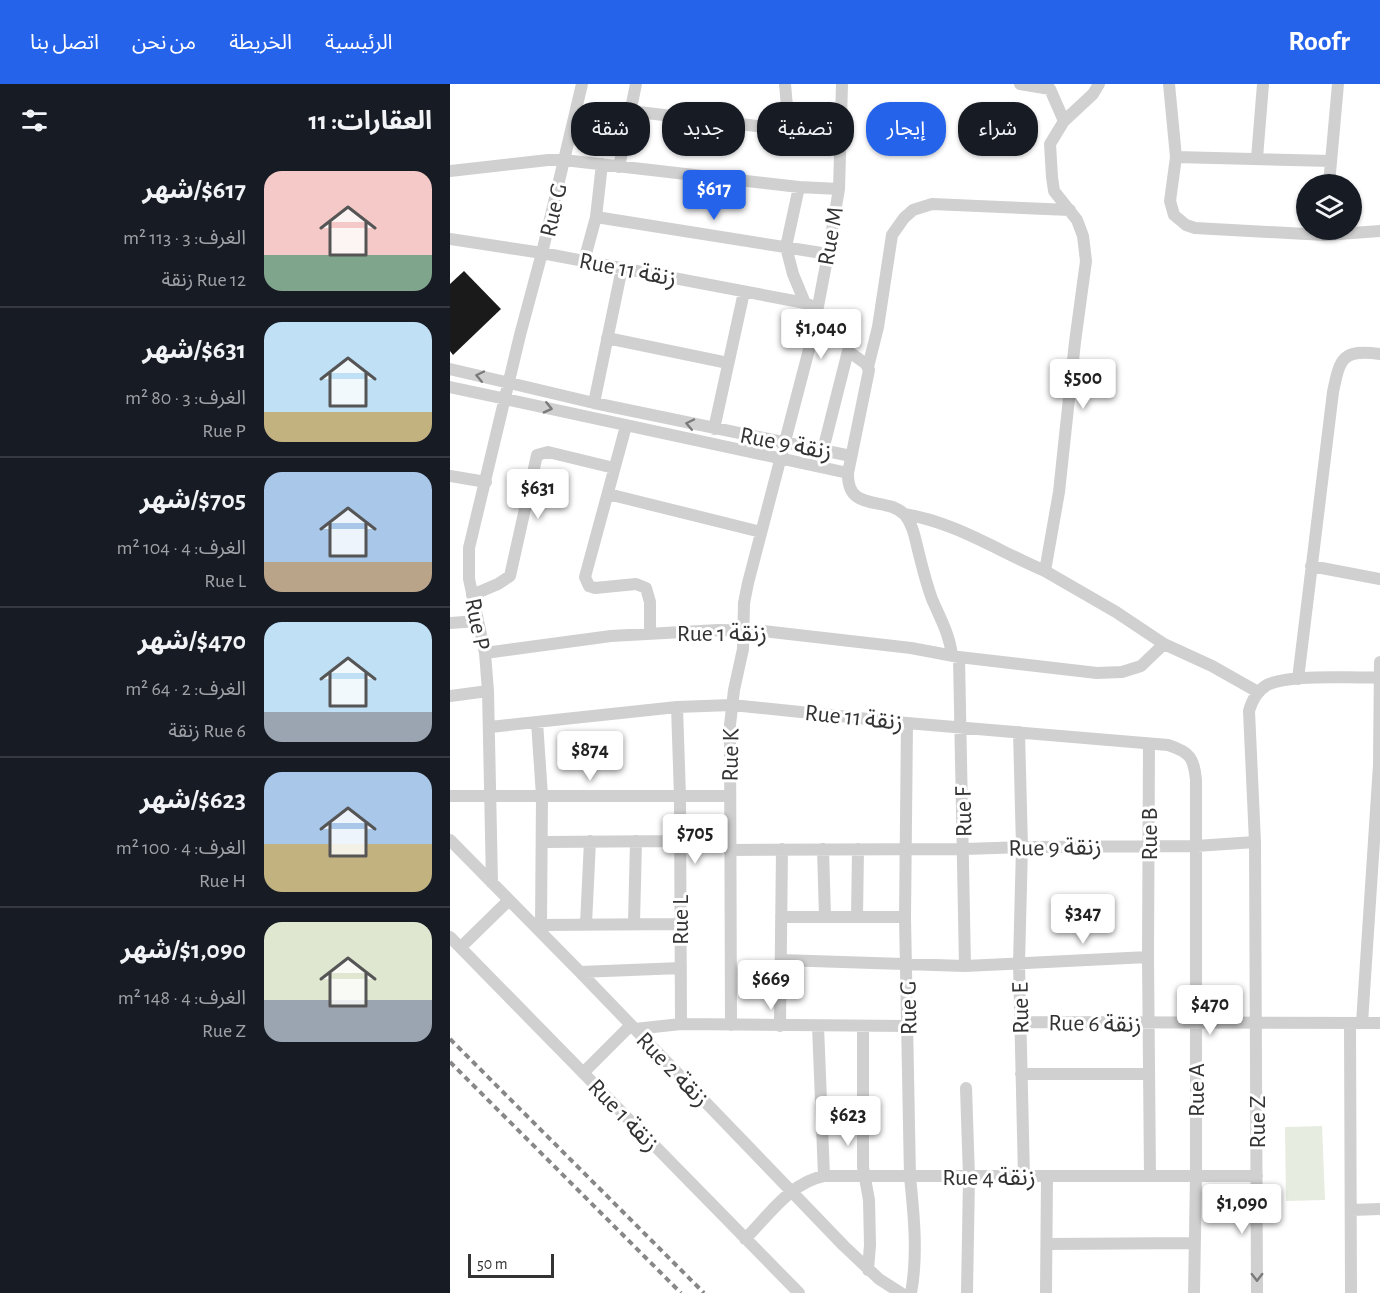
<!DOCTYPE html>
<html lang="ar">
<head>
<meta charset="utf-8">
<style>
	:root { --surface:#171b24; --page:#242831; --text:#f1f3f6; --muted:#9ea1a6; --line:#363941; --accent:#2563eb }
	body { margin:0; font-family:"Alegreya Sans","Noto Sans Arabic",sans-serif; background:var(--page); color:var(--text); direction:rtl; height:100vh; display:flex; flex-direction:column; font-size:22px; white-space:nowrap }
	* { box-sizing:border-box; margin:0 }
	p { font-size:20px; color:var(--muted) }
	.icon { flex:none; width:33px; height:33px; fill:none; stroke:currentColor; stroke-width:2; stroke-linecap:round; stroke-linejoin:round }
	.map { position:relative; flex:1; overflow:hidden; direction:ltr }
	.sheet { display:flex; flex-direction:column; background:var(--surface); width:450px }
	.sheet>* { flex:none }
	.hud { position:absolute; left:18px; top:18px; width:570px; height:54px; direction:rtl; display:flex; gap:12px }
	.buttons { position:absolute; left:846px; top:90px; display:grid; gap:12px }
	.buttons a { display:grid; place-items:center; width:66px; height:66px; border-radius:50%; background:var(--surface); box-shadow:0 2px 4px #0004; font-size:30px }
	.scale { position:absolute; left:18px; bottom:15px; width:86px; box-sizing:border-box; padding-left:6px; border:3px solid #333; border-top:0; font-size:16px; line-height:21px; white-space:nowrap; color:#333; -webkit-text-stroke:4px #fff; paint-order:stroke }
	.price { position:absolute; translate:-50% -51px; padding:0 14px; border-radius:6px; background:#fff; color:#222; font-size:20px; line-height:39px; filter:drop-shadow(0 2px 3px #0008) }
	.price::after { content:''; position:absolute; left:50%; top:36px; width:18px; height:14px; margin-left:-9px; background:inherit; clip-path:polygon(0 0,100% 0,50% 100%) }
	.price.active { background:var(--accent); color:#fff }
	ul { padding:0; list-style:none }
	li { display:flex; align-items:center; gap:18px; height:150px; padding:0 18px }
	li+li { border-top:2px solid var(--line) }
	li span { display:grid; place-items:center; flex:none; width:168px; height:120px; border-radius:18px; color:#555 }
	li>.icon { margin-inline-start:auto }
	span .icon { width:72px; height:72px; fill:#fffc; stroke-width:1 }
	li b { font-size:26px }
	h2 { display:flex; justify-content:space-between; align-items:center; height:72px; padding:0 18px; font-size:26px }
	.tag { padding:0 21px; border-radius:24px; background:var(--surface); box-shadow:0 2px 4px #0004; font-size:21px; line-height:54px }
	.tag.active { background:var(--accent); color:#fff }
	header { display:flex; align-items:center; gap:36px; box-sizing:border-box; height:84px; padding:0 30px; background:var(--accent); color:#fff }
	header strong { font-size:28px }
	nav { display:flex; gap:33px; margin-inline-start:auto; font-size:21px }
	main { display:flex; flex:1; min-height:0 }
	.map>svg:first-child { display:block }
	.green { fill:#e6ecdf }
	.building { fill:#1a1a1a }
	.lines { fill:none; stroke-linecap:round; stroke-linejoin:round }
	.street { stroke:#d0d0d0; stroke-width:12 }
	.rail { stroke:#888; stroke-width:4; stroke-dasharray:6 4.5; stroke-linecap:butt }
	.oneway { stroke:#7a7a7a }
	.labels { text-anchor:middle; stroke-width:6; stroke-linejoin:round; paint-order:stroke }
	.street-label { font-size:24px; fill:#333; stroke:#fff }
</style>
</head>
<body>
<header>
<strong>Roofr</strong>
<nav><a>الرئيسية</a><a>الخريطة</a><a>من نحن</a><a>اتصل بنا</a></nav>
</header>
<main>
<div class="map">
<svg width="930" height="1209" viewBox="0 0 930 1209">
	<rect width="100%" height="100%" fill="#fff"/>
	<path class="green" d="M872,1042L875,1116L836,1117L835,1043Z"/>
	<path class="building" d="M14,187L51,225L3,271L0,267V200Z"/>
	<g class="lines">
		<path class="street" d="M335,0L339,45
			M570,0L600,5L614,37L600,60L602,93L604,107L627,136L633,152L636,177L625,258L609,408L595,487L666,528L714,560L762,582L808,608
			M719,0L726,73L720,117L724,131L736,141L745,144L875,151L930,147
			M180,27L391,52
			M614,37L643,10L649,0
			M726,73L881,77
			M807,74L813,0
			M169,83L186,0
			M0,87L98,76H114L349,103L389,105
			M879,100L888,0
			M349,103L336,163L343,190L355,219L360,221
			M146,133L378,170
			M0,155L92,169L355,219
			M134,177L146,133L152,80
			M157,254L278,279
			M418,283L428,243L442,151L454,134L463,126L482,120L620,126
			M0,285L144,319L401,372
			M0,303L398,389
			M144,319L172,184
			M176,342L135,493L139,502L145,504L186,500L196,504L200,518V550
			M264,345L294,208
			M373,366L398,267L416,280L419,286L398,389C397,430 437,411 455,431C463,441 465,454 468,466C472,482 476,499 482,515C490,534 500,551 502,572
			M0,392L36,398
			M158,410L311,448
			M454,430C505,438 548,467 595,487
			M861,482L930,495
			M22,511L48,500L60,492L87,371L98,368L164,384
			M0,539L28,537
			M35,569L161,552L268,546L313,547L461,564L509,573L647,589L672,588L691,582L714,560
			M509,573L515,882
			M848,595L883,308C890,274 892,265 930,270
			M0,612L38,607
			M227,623L230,712L231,940
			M87,638L92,712L91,841L88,845
			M457,639L455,833L460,1093C464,1131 468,1172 461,1209
			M40,643L227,623L282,621L457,639L718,661C740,668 744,674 746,696V1092L744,1209
			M569,648L572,763L569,879L574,1093
			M699,660L698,873L700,1092
			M0,712H279
			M0,756L130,888L394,1162L429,1195L451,1209
			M93,758L230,757
			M373,765L375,833
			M279,766L514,765L572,763L746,762L805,758
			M42,799L38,607L35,569L19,495V464L70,251L92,169L132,0
			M331,833H455
			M407,833L408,765
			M184,839L186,757
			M136,840L140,757
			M91,841L230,840
			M0,853L349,1209
			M11,863L59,816
			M331,876L515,882L698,873
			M130,888L231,884
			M571,938L930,939
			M912,939L929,681L930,578
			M900,940L901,1209
			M281,941L280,641L284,606L293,565L294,519L298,499L362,254L378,170L389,105L392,0
			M330,942L332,765
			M368,942L374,1092
			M413,942V1083L419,1116L420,1161L418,1186
			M185,945L231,940L458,942
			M133,989L181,941
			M571,990H699
			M516,1004L519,1093L517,1209
			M901,1126L930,1125
			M295,1155C318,1132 341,1098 374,1092H807
			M597,1160L745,1159
			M596,1209L597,1093
			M807,1209L805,758L799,627C802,616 807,607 817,601C842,589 901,595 930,593"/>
		<path class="rail" d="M0,955L254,1209
			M0,978L231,1209"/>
	</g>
	<defs><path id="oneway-chevron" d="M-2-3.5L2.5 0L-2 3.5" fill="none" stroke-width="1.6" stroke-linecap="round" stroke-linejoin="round" transform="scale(1.5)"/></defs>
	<g class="oneway">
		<use href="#oneway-chevron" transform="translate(30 292) rotate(-168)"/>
		<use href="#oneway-chevron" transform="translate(98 324) rotate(13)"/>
		<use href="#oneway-chevron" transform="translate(240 340) rotate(-168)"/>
		<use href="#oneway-chevron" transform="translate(807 1193) rotate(90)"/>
	</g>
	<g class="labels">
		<g class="street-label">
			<text transform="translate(103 126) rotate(-77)" y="8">Rue G</text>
			<text transform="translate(380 152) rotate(-80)" y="8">Rue M</text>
			<text transform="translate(178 185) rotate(11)" y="8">Rue 11 زنقة</text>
			<text transform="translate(336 359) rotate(11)" y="8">Rue 9 زنقة</text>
			<text transform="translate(28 540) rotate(79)" y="8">Rue P</text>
			<text x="272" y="557">Rue 1 زنقة</text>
			<text transform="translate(404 633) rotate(6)" y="8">Rue 11 زنقة</text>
			<text transform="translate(280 671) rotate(-89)" y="8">Rue K</text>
			<text transform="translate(513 728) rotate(-91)" y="8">Rue F</text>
			<text transform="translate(699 750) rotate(-90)" y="8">Rue B</text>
			<text transform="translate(605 763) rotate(-1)" y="8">Rue 9 زنقة</text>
			<text transform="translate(230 836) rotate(-90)" y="8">Rue L</text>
			<text transform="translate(458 924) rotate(-91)" y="8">Rue G</text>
			<text transform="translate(570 924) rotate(-91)" y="8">Rue E</text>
			<text transform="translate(645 939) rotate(1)" y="8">Rue 6 زنقة</text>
			<text transform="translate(223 985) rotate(46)" y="8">Rue 2 زنقة</text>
			<text transform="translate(746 1006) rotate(-90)" y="8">Rue A</text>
			<text transform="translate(174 1031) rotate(46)" y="8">Rue 1 زنقة</text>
			<text transform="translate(807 1038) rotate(-90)" y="8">Rue Z</text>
			<text x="539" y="1101">Rue 4 زنقة</text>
		</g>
	</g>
</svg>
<div class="buttons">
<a><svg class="icon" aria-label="layers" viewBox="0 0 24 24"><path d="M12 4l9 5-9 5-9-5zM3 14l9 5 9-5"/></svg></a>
</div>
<div class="scale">50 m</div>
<b class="price active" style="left:264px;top:137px">$617</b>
<b class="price" style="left:371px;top:276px">$1,040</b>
<b class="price" style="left:633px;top:326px">$500</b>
<b class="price" style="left:88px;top:436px">$631</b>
<b class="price" style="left:140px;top:698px">$874</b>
<b class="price" style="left:245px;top:781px">$705</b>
<b class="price" style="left:633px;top:861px">$347</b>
<b class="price" style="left:321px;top:927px">$669</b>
<b class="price" style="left:760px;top:952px">$470</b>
<b class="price" style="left:398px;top:1063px">$623</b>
<b class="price" style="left:792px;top:1151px">$1,090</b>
<div class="hud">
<a class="tag">شراء</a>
<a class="tag active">إيجار</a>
<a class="tag">تصفية</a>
<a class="tag">جديد</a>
<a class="tag">شقة</a>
</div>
</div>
<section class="sheet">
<h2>العقارات: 11<svg class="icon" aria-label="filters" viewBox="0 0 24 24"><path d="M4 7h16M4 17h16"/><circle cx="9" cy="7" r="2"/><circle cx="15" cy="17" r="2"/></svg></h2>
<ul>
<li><span style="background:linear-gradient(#f6c9c9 70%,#7fa58c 0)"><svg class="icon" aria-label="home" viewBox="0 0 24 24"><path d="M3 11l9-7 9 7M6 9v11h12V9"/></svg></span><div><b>$617/شهر</b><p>الغرف: 3 · 113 m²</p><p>Rue 12 زنقة</p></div></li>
<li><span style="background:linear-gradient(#bfe0f5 75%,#c2b280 0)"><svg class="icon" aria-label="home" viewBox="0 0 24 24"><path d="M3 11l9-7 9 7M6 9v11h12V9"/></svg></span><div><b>$631/شهر</b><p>الغرف: 3 · 80 m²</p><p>Rue P</p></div></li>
<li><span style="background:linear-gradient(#a9c7e8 75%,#b9a48a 0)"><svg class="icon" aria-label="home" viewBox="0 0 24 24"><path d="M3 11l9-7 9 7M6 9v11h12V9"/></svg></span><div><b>$705/شهر</b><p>الغرف: 4 · 104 m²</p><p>Rue L</p></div></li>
<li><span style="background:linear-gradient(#bfe0f5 75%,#9aa5b1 0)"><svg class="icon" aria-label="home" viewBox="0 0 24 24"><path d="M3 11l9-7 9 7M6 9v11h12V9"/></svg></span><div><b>$470/شهر</b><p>الغرف: 2 · 64 m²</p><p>Rue 6 زنقة</p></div></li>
<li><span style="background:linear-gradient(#a9c7e8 60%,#c2b280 0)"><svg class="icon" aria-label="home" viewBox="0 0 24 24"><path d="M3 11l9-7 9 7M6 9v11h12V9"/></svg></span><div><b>$623/شهر</b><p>الغرف: 4 · 100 m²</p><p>Rue H</p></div></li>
<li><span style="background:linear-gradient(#dfe7d0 65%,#9aa5b1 0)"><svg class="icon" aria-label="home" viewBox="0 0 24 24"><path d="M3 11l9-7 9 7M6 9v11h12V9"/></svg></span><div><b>$1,090/شهر</b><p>الغرف: 4 · 148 m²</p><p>Rue Z</p></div></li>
</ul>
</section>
</main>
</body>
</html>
